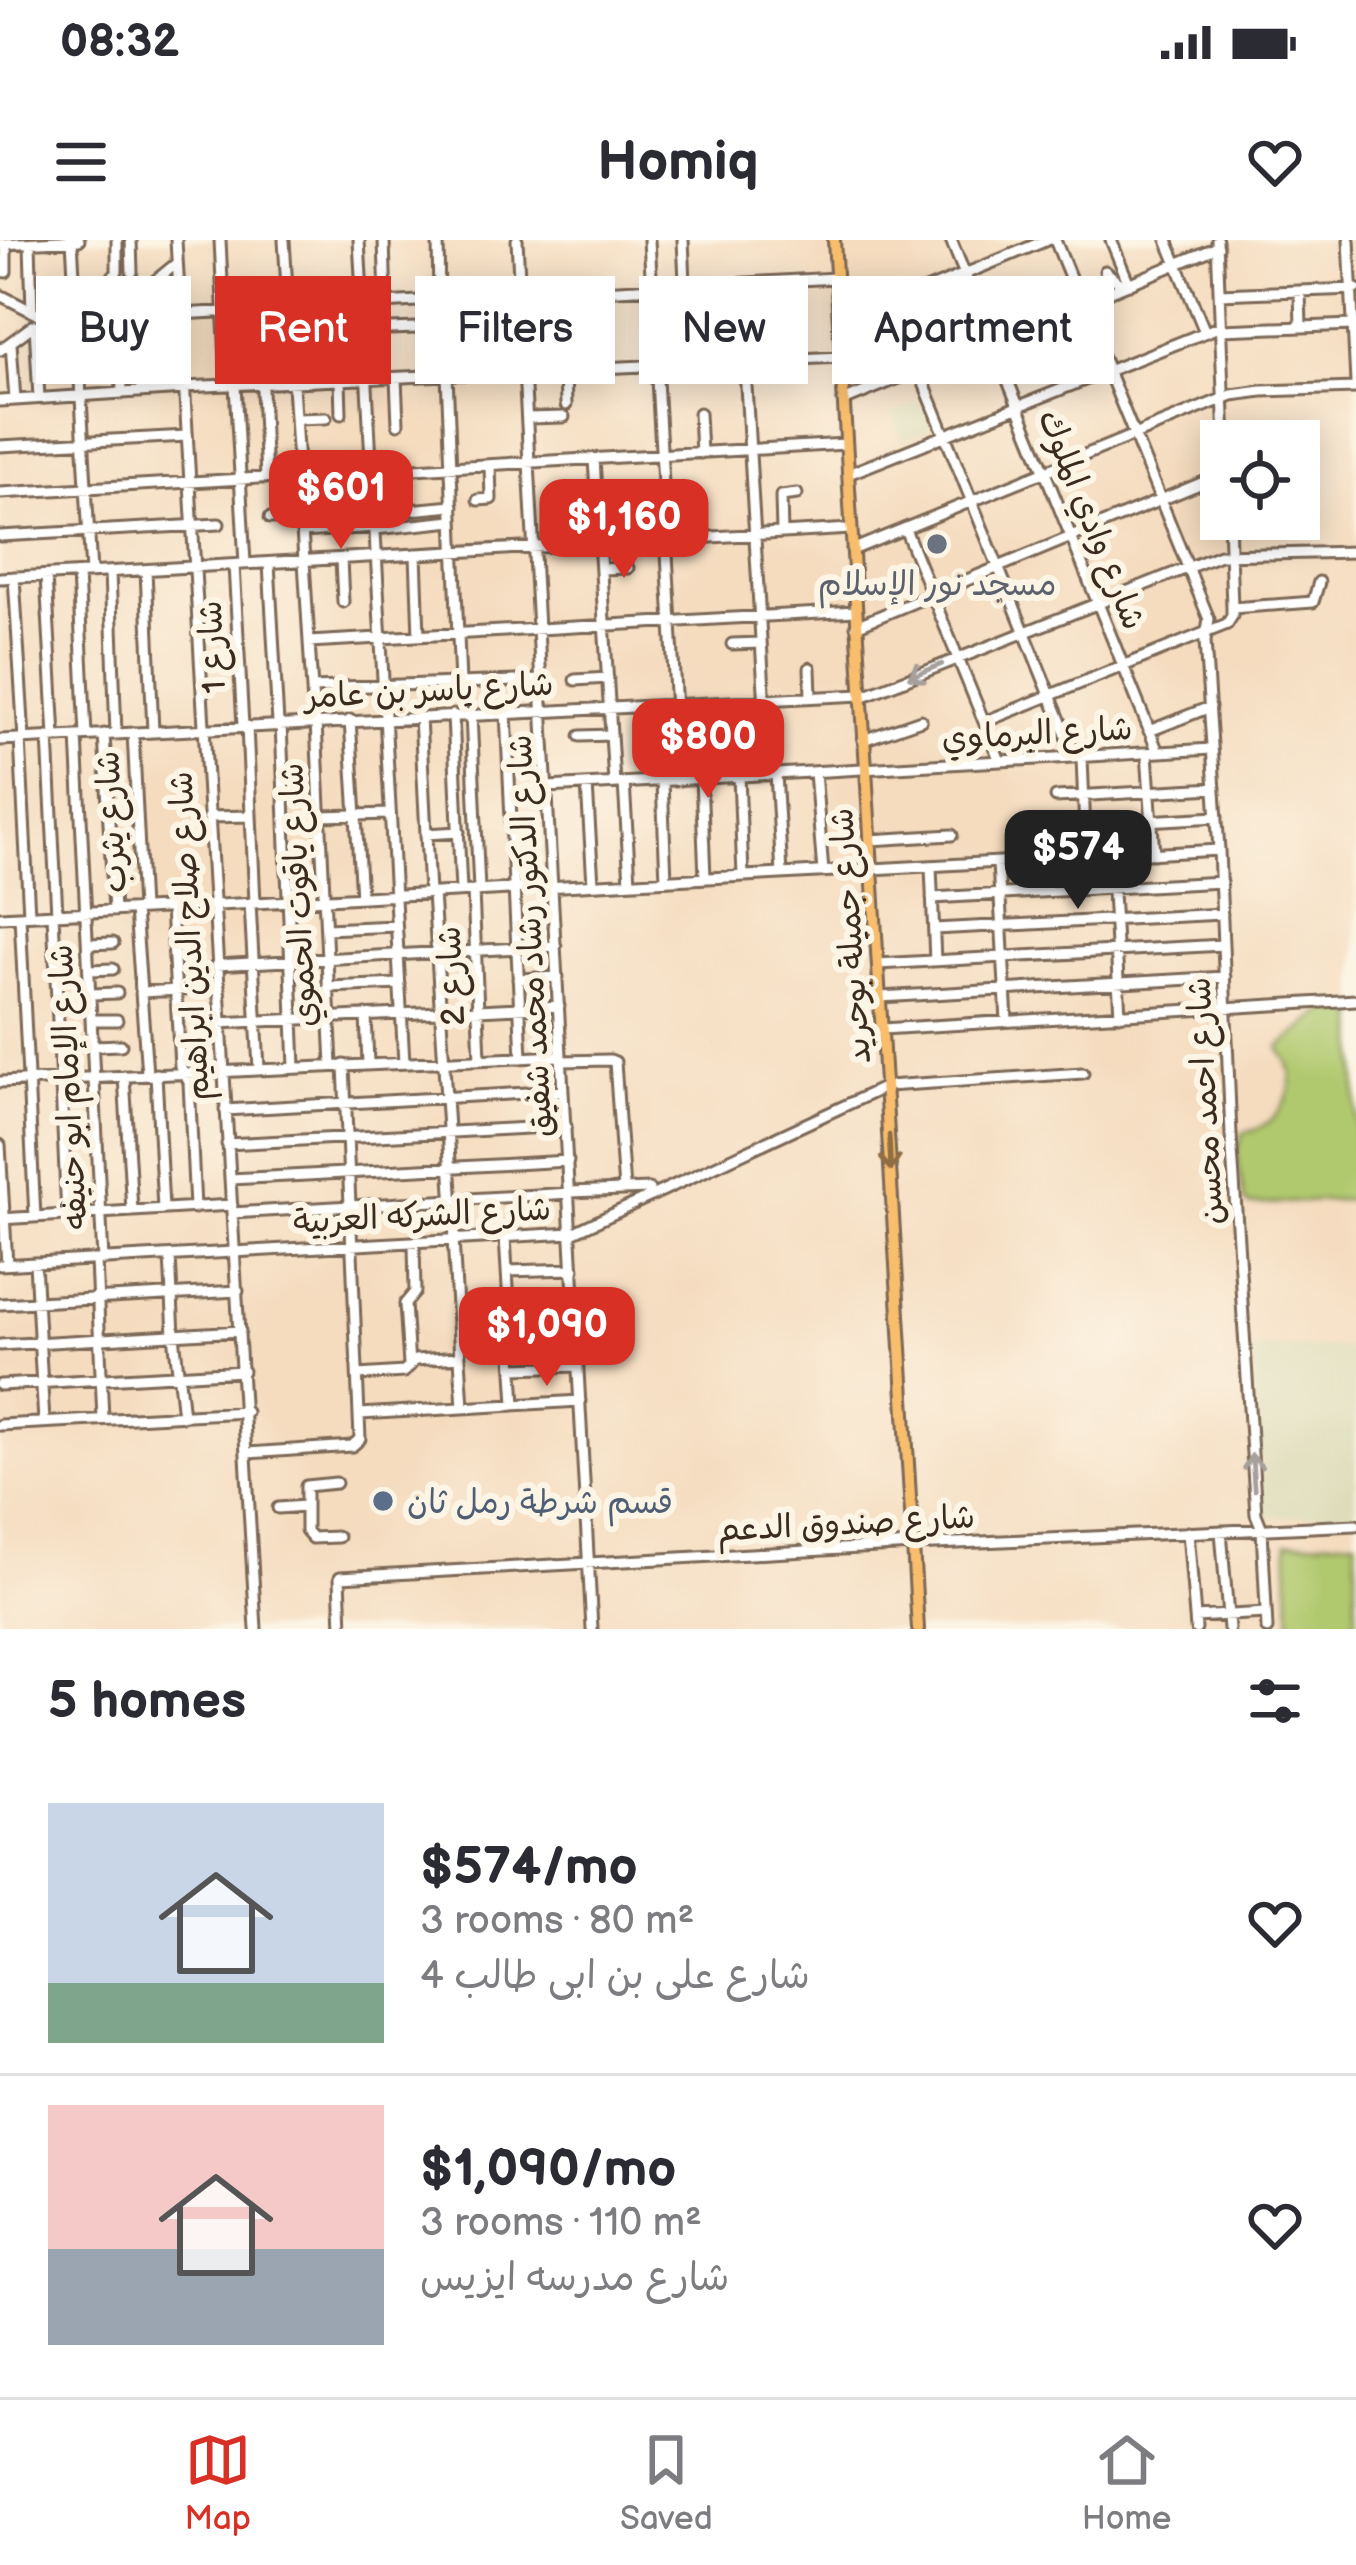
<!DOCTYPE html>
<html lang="en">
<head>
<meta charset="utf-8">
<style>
	:root { --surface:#fff; --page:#f7f7f7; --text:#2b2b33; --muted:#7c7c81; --line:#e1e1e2; --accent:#d93025 }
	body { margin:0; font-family:"Balsamiq Sans","Playpen Sans Arabic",sans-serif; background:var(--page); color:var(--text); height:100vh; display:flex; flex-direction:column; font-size:45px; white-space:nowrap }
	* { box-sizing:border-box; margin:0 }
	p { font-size:39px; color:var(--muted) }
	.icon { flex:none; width:66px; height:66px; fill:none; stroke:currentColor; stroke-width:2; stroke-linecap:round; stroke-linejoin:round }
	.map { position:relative; height:1389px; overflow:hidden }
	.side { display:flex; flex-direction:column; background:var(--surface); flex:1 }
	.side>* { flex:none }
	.top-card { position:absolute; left:36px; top:36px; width:1284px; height:108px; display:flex; gap:24px }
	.tools { position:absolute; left:1200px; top:180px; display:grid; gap:24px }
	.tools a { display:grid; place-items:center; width:120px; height:120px; border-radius:0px; background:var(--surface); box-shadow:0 6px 30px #0003; font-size:60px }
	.price { position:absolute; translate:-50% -102px; padding:0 27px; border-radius:24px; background:var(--accent); color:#fff; font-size:39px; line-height:78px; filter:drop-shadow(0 3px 6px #0008) }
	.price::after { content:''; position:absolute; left:50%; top:72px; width:36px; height:27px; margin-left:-18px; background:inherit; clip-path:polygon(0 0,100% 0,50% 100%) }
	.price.selected { background:#222; color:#fff }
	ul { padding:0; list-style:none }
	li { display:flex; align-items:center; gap:36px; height:300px; padding:0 48px }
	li+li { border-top:3px solid var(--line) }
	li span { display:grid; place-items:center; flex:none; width:336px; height:240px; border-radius:0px; color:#555 }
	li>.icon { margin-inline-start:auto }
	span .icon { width:144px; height:144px; fill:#fffc; stroke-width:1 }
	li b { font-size:51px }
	h2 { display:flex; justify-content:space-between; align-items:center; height:144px; padding:0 48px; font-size:51px }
	.tag { padding:0 42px; border-radius:0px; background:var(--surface); box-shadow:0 6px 30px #0003; font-size:42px; line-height:108px }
	.tag.selected { background:var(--accent); color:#fff }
	.status { display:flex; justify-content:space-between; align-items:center; height:84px; padding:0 60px; background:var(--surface); direction:ltr }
	.status svg { height:33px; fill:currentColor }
	header { display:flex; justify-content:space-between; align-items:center; height:156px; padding:0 48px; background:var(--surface); font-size:54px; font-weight:700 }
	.tabs { display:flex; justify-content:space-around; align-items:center; height:168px; border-top:3px solid var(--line); background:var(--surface); font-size:33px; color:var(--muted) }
	.tabs a { display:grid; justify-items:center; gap:6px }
	.tabs .selected { color:var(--accent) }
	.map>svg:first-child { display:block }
	.built { fill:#deddbb }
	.green { fill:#b0c96e; stroke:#767a46; stroke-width:3 }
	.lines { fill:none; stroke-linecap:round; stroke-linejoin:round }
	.minor-casing { stroke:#7c6856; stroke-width:15 }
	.major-casing { stroke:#7c6856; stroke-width:16 }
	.minor { stroke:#fff; stroke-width:9 }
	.major { stroke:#f9be6d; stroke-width:10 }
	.oneway { stroke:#a79f9a }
	.oneway2 { stroke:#906d42 }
	.worship-dot { fill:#6b7280; stroke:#fcf5e5; stroke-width:4.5 }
	.service-dot { fill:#5c6f8a; stroke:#fcf5e5; stroke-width:4.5 }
	.labels { text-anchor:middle; stroke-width:12; stroke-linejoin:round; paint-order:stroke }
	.street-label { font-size:33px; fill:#3b2a1e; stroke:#fcf5e5 }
	.worship-label { font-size:33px; fill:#5b616d; stroke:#fcf5e5 }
	.service-label { font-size:33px; fill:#4e5e75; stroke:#fcf5e5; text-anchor:start }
</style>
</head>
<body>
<div class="status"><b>08:32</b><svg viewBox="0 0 49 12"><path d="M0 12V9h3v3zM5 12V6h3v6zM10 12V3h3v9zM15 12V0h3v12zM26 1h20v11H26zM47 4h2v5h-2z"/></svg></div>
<header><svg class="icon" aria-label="menu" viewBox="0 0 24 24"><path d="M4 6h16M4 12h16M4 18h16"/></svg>Homiq<svg class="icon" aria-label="heart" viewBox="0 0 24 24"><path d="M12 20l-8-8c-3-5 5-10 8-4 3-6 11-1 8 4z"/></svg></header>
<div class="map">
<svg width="1356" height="1389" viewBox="0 0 1356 1389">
	<rect width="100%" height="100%" fill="#fcf5e5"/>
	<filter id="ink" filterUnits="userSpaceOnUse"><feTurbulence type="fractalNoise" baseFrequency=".00833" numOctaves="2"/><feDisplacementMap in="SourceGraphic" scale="24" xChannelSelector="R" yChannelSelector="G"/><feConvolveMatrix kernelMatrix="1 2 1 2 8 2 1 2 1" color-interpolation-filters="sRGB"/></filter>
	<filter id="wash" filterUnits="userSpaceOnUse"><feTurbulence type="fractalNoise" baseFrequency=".004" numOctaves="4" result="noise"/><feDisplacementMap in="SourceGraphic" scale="48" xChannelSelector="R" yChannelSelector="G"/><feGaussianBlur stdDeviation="2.7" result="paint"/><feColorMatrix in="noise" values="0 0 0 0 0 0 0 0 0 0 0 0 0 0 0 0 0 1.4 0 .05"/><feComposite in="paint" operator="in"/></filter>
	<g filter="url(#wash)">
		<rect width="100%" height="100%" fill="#f5dcbf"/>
		<path class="built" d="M921,162L933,188L903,201L892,174Z
			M1356,1107V1272L1265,1278L1252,1108Z"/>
		<path class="green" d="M1356,765V959L1250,965L1244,961L1237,911L1243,893C1272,889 1298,856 1289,826C1287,819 1283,814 1279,808L1329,767Z
			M1356,1299V1389H1291L1287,1303Z"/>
	</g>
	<g filter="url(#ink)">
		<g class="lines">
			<g class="minor-casing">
				<path id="minor" d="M72,0L91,333
					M117,0V31
					M131,0L132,32
					M176,0L256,1389
					M220,0L227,145
					M284,0L314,482
					M359,0L404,823
					M384,0L386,63
					M438,0L439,60
					M517,0L592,1389
					M649,0L680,540
					M683,0L689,124
					M951,0L1158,512
					M1055,0L1209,379L1205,401L1219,610L1231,895L1256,1274L1262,1289L1267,1389
					M1111,0L1129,44
					M1167,0L1205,92
					M1217,0L1225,201
					M1349,0L1356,143
					M30,3L32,71
					M0,4L79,0
					M6,4V32
					M1105,31L1123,46
					M113,36L114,74
					M778,42L782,120
					M740,44L769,535
					M1300,51L1301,87
					M589,52L592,129
					M1219,54L1356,49
					M0,55L45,78L112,76L183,117
					M892,64L1075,517
					M180,74L836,38
					M112,76L177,23
					M115,78L116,112
					M35,85L39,158
					M839,86L1047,0
					M364,90L522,84
					M1221,90L1353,85
					M331,97L334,140
					M11,103L15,160
					M260,106L266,238
					M0,110L34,85
					M56,117L106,116
					M143,120V94
					M121,125L122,153
					M140,127L141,152
					M565,130L566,165
					M447,135L460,443
					M396,138L398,184
					M340,140L341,174
					M235,145L245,324
					M184,147L841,117
					M0,161L184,149
					M843,161L1218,7
					M699,173L701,213
					M527,178L564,177
					M296,179L326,178
					M0,206L187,196
					M594,219L614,543
					M848,234L1221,86
					M0,253L846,204
					M478,260L491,259L490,225
					M302,266H328
					M333,277L453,266
					M270,278L302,277
					M375,289L453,281
					M905,289L1000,521
					M303,292L375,287
					M782,293L781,256L797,254
					M0,296L219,284
					M852,310L1232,155L1262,151L1356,148
					M416,314L419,396
					M341,319L343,362
					M269,323L278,484
					M234,325L243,486
					M601,329L628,328
					M146,330L153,492
					M110,332L116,494
					M78,334L86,495
					M46,336L55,497
					M14,337L24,499
					M0,338L851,289
					M1232,368L1313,362L1319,342
					M856,386L1221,235
					M309,402L856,371
					M732,404L761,403
					M810,428L811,457
					M575,440L608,438
					M312,448L542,440
					M861,457L1220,315L1356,312
					M506,472L522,818
					M471,474L479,650
					M453,475L461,651
					M420,477L429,653
					M350,480L361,657
					M316,482L332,826
					M984,482L1227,384L1232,376V368L1229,279
					M281,484L295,827
					M247,486L255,663
					M1149,491L1210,467
					M133,493L142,669
					M104,494L114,671
					M77,496L103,1020
					M580,496L611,495
					M48,497L57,674
					M20,499L29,675
					M0,500L861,455
					M863,500L921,480
					M1147,513L1154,614
					M1082,517L1086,618
					M815,532L823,632
					M776,534L782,634
					M739,536L743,636
					M701,538L705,638
					M662,541L666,640
					M624,543L630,642
					M587,545L593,644
					M548,547L1212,509
					M1056,557L1215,548
					M321,576L390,574
					M208,577L251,576
					M1056,586L1217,577
					M426,594L459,592
					M870,600L952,595
					M1111,617L1120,775
					M998,623L1007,781
					M931,627L935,721
					M473,651L480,819
					M433,653L455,999
					M932,658L1221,642
					M250,663L259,829
					M171,668L180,826L189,842L195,968
					M135,670L147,834
					M53,674L67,975
					M20,676L35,977
					M0,677L1219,610
					M326,689L396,686
					M934,689L1222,674
					M88,704L113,703
					M878,724L1223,705
					M216,725L556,706
					M90,730L113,729
					M518,739L558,737
					M328,747L400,744
					M141,752L217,748
					M91,754L117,753
					M880,757L1225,737
					M366,775L368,824
					M92,780H117
					M219,783L559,766
					M882,789L1356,760
					M94,806L121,805
					M562,821L610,820L615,822L624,950
					M156,834L163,969
					M124,836L132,971
					M0,842L561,816
					M225,870L563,851
					M227,904L566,886
					M0,905L7,1025
					M230,939L568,921
					M570,952L649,949
					M232,973L570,953
					M0,979L232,965
					M505,997L515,1165
					M453,999L463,1168
					M170,1016L174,1095L183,1176
					M96,1020L103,1179
					M35,1023L44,1182
					M0,1025L572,993L887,846L1083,833
					M507,1031L574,1029
					M0,1064L238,1051
					M509,1066L575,1063
					M0,1105L240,1091
					M409,1125L405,1064L415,1052L414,1002
					M513,1128L578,1126
					M358,1135L404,1132L415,1120L460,1117
					M0,1145L243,1131
					M360,1174L580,1161
					M0,1185L246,1172
					M248,1213L352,1206L360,1199L344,825
					M336,1243L306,1246V1291L312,1298L338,1297
					M278,1268L305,1266
					M1221,1291L1229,1389
					M1188,1292L1196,1389
					M1195,1377L1266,1373
					M342,1389L340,1337L913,1305L1356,1285"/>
			</g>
			<g class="major-casing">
				<path id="major" d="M834,0L918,1389"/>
			</g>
			<use href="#minor" class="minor"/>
			<use href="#major" class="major"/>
		</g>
		<defs><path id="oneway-shaft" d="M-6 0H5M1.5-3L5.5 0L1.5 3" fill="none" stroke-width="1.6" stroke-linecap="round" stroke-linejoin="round" transform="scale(3)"/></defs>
		<g class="oneway">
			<use href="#oneway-shaft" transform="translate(925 431) rotate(158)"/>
			<use href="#oneway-shaft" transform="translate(1253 1232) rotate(-94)"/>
		</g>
		<use class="oneway2" href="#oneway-shaft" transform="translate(890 913) rotate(87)"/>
	</g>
	<circle class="worship-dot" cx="937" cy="304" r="12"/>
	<circle class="service-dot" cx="383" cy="1261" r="12"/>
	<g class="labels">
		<g class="street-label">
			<text transform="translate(1093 279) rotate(68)" y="12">شارع وادي الملوك</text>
			<text transform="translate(211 407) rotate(-93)" y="12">شارع 1</text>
			<text transform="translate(429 449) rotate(-3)" y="12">شارع ياسر بن عامر</text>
			<text transform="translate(1037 492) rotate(-3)" y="12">شارع البرماوي</text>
			<text transform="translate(110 582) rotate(-93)" y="12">شارع يثرب</text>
			<text transform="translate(297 655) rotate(-93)" y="12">شارع ياقوت الحموي</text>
			<text transform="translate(188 696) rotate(-93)" y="12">شارع صلاح الدين ابراهيم</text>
			<text transform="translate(529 696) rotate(-93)" y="12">شارع الدكتور رشاد محمد شفيق</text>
			<text transform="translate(849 696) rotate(-94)" y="12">شارع جميلة بوحريد</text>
			<text transform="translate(450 736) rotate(-93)" y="12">شارع 2</text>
			<text transform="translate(67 847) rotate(-93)" y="12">شارع الإمام ابو حنيفه</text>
			<text transform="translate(1204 861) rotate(-93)" y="12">شارع احمد محسن</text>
			<text transform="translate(422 974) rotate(-3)" y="12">شارع الشركه العربية</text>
			<text transform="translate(846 1282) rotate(-3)" y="12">شارع صندوق الدعم</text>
		</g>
		<g class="worship-label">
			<text x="937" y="355">مسجد نور الإسلام</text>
		</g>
		<g class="service-label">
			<text x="407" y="1273">قسم شرطة رمل ثان</text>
		</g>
	</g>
</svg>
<div class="tools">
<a><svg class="icon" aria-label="locate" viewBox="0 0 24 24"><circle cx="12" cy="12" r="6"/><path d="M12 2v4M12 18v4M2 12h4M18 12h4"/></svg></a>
</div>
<b class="price" style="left:341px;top:312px">$601</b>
<b class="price" style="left:624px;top:341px">$1,160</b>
<b class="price" style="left:708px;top:561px">$800</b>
<b class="price selected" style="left:1078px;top:672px">$574</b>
<b class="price" style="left:547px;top:1149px">$1,090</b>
<div class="top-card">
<a class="tag">Buy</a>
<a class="tag selected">Rent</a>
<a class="tag">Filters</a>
<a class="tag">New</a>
<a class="tag">Apartment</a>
</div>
</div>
<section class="side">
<h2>5 homes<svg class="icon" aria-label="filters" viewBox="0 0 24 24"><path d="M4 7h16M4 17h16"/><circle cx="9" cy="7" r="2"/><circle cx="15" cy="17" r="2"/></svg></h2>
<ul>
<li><span style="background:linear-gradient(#c9d6e8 75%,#7fa58c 0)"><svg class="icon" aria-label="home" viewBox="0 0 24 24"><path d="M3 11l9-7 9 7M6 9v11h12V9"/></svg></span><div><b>$574/mo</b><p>3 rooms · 80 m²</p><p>شارع على بن ابى طالب 4</p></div><svg class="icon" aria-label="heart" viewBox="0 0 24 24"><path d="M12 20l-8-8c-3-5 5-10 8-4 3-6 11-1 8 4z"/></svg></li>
<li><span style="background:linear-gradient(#f6c9c9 60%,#9aa5b1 0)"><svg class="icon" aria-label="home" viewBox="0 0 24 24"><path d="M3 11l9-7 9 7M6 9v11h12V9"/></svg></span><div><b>$1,090/mo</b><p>3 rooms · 110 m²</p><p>شارع مدرسه ايزيس</p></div><svg class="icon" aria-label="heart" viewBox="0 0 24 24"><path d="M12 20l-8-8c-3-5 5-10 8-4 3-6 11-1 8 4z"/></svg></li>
</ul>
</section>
<nav class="tabs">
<a class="selected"><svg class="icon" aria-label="map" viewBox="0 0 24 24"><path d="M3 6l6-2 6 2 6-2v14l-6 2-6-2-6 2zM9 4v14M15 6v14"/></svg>Map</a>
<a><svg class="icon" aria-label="saved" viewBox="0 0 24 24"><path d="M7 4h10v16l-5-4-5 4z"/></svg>Saved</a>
<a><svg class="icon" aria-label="home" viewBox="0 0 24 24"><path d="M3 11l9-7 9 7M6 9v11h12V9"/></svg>Home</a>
</nav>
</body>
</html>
